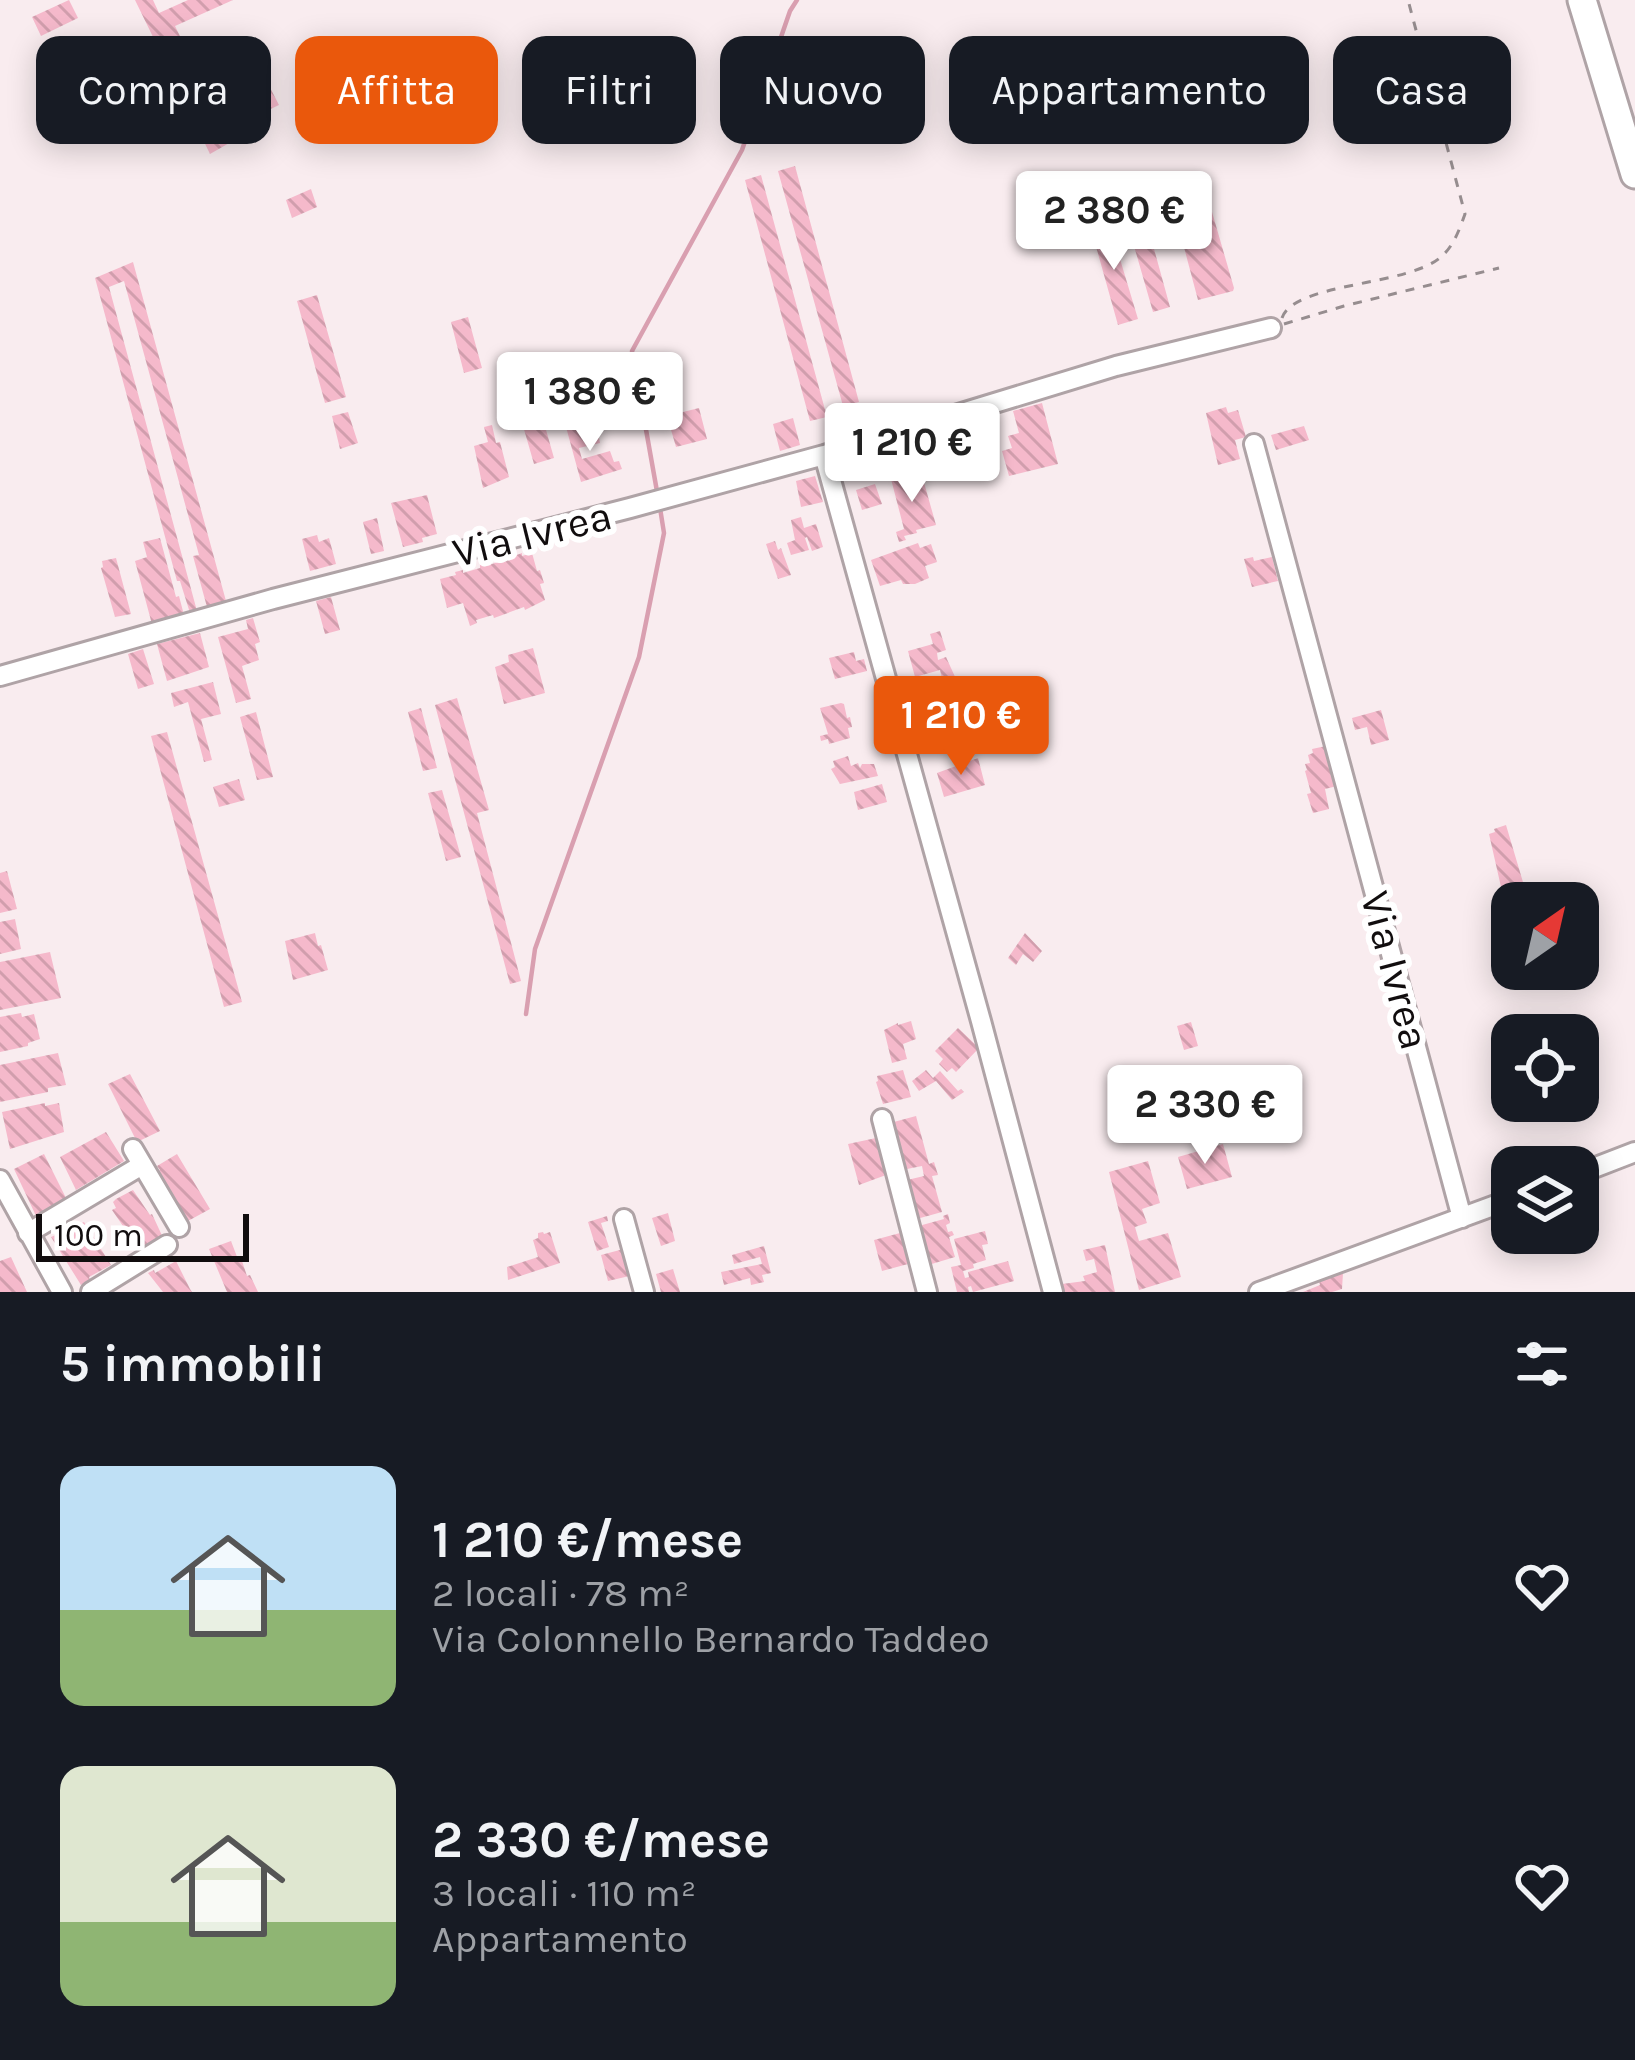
<!DOCTYPE html>
<html lang="it">
<head>
<meta charset="utf-8">
<style>
	:root { --surface:#171b24; --page:#242831; --text:#f1f3f6; --muted:#9ea1a6; --accent:#ea580c }
	body { margin:0; font-family:Karla,sans-serif; background:var(--page); color:var(--text); height:100vh; display:flex; flex-direction:column; font-size:45px; white-space:nowrap }
	* { box-sizing:border-box; margin:0 }
	p { font-size:39px; color:var(--muted) }
	.icon { flex:none; width:66px; height:66px; fill:none; stroke:currentColor; stroke-width:2; stroke-linecap:round; stroke-linejoin:round }
	.map { position:relative; height:1292px; overflow:hidden }
	.details { display:flex; flex-direction:column; background:var(--surface); flex:1 }
	.details>* { flex:none }
	.hud { position:absolute; left:36px; top:36px; width:1563px; height:108px; display:flex; gap:24px }
	.needle { width:78px; rotate:34deg }
	.fabs { position:absolute; left:1491px; top:882px; display:grid; gap:24px }
	.fabs a { display:grid; place-items:center; width:108px; height:108px; border-radius:24px; background:var(--surface); box-shadow:0 6px 30px #0003; font-size:60px }
	.scale { position:absolute; left:36px; bottom:30px; width:213px; box-sizing:border-box; padding-left:12px; border:6px solid #110d0e; border-top:0; font-size:33px; line-height:42px; white-space:nowrap; color:#110d0e; -webkit-text-stroke:9px #fff; paint-order:stroke }
	.price { position:absolute; translate:-50% -102px; padding:0 27px; border-radius:12px; background:#fff; color:#222; font-size:39px; line-height:78px; filter:drop-shadow(0 3px 6px #0008) }
	.price::after { content:''; position:absolute; left:50%; top:72px; width:36px; height:27px; margin-left:-18px; background:inherit; clip-path:polygon(0 0,100% 0,50% 100%) }
	.price.selected { background:var(--accent); color:#fff }
	ul { padding:0; list-style:none }
	li { display:flex; align-items:center; gap:36px; height:300px; padding:0 60px }
	li span { display:grid; place-items:center; flex:none; width:336px; height:240px; border-radius:24px; color:#555 }
	li>.icon { margin-inline-start:auto }
	span .icon { width:144px; height:144px; fill:#fffc; stroke-width:1 }
	li b { font-size:51px }
	h2 { display:flex; justify-content:space-between; align-items:center; height:144px; padding:0 60px; font-size:51px }
	.chip { padding:0 42px; border-radius:24px; background:var(--surface); box-shadow:0 6px 30px #0003; font-size:42px; line-height:108px }
	.chip.selected { background:var(--accent); color:#fff }
	.map>svg:first-child { display:block }
	.lines { fill:none; stroke-linecap:round; stroke-linejoin:round }
	.stream { stroke:#d99fb0; stroke-width:4.5 }
	.building { fill:url(#building-back-hatch) }
	.minor-casing { stroke:#afa3a6; stroke-width:24 }
	.highway-casing { stroke:#afa3a6; stroke-width:33 }
	.path { stroke:#968d8f; stroke-width:3; stroke-dasharray:9 9; stroke-linecap:butt }
	.minor { stroke:#fff; stroke-width:18 }
	.highway { stroke:#fff; stroke-width:27 }
	.labels { text-anchor:middle; stroke-width:12; stroke-linejoin:round; paint-order:stroke }
	.street-label { font-size:42px; fill:#110d0e; stroke:#fff }
</style>
</head>
<body>
<div class="map">
<svg width="1635" height="1292" viewBox="0 0 1635 1292">
	<defs>
		<pattern id="building-back-hatch" width="6" height="6" patternUnits="userSpaceOnUse" patternTransform="scale(3)"><rect width="6" height="6" fill="#f5b9cb"/><path d="M-1 5l2 2M0 0l6 6M5-1l2 2" fill="none" stroke="#d19ead"/></pattern>
	</defs>
	<rect width="100%" height="100%" fill="#f9ecef"/>
	<g class="lines">
		<path class="stream" d="M658,497L632,351L742,150L790,11L797,0
			M526,1014L535,949L639,657L664,533L660,508"/>
	</g>
	<path class="building" d="M69,0L78,18L41,36L32,17Z
		M135,0H153L159,13L188,0H233L175,26L200,77L209,73L221,95L211,101L231,142L210,154Z
		M113,38L125,62L99,75L110,98L67,118L45,70Z
		M264,76L279,105L256,116L243,88Z
		M795,166L859,402L843,406L778,171Z
		M761,175L827,417L810,421L745,180Z
		M1142,181L1145,193L1085,210L1082,197Z
		M311,189L317,207L292,218L286,200Z
		M1212,212L1234,288L1233,291L1198,300L1177,221Z
		M1108,219L1138,319L1118,325L1090,225Z
		M1148,227L1170,307L1153,312L1130,232Z
		M133,262L226,601L207,607L193,556L199,555L124,281L109,287L197,611L190,613L180,581H177L95,278Z
		M317,295L346,397L325,403L297,301Z
		M468,317L482,368L464,373L451,322Z
		M521,378L523,386L533,384L554,458L534,464L519,412L523,411L514,380Z
		M1042,403L1058,464L1009,476L1002,451L1012,448L1008,436L1019,433L1013,411Z
		M1226,407L1228,413L1238,410L1246,437L1235,440L1240,459L1218,465L1206,413Z
		M699,408L707,439L676,447L667,416Z
		M348,412L358,443L340,449L332,416Z
		M793,418L800,445L780,451L773,424Z
		M586,423L589,434L598,433L600,443L579,448L582,459L610,451L614,462L619,461L622,469L581,482L566,427Z
		M492,425L496,443L500,442L509,477L483,488L474,446L488,442L484,427Z
		M1304,426L1309,440L1276,450L1271,435Z
		M912,473L915,481L923,479L936,525L916,530L917,533L904,536L906,540L899,542L896,532L904,529L891,479Z
		M815,476L823,502L801,507L796,481Z
		M875,484L882,504L862,510L856,490Z
		M427,495L437,534L422,538L423,542L403,547L391,503Z
		M801,517L804,528L816,524L823,547L812,551L807,537L805,538L809,550L791,555L787,543L795,540L791,520Z
		M377,518L384,551L371,554L363,522Z
		M317,535L319,542L329,538L336,564L310,571L302,539Z
		M160,538L176,597L179,596L185,619L153,628L135,561L147,557L143,542Z
		M775,541L778,550L781,548L791,575L778,579L766,544Z
		M918,543L920,548L931,544L937,562L925,566L929,578L915,584H903L901,580L880,586L871,560Z
		M522,553V556L532,553L537,571L540,570L544,583L540,584L545,600L525,610L524,607L494,618L493,615L476,620L477,623L470,626L463,603L447,608L440,579L456,575L455,572L463,570V573L480,568V565L492,562V564Z
		M1253,557L1254,561L1272,557L1278,581L1252,587L1244,559Z
		M116,558L131,614L115,617L101,568L103,567L102,561Z
		M331,597L340,630L325,634L316,601Z
		M253,618L260,642L255,644L259,660L242,666L251,699L236,703L218,637L248,629L246,620Z
		M940,631L946,650L937,653L938,660L946,657L956,679L943,683L940,670L915,677L908,651L933,644L930,634Z
		M200,633L209,667L167,681L157,644Z
		M533,648L545,693L504,704L495,667L509,662L508,655Z
		M143,649L154,684L138,689L128,654Z
		M854,652L856,661L864,659L867,671L835,679L829,658Z
		M213,682L221,714L201,719L212,760L204,762L188,702L174,707L171,693Z
		M457,698L489,810L477,813L521,981L510,984L435,705Z
		M841,703L844,704L847,718L850,717L852,727L848,728L850,738L829,744L828,739L821,741L820,736L828,734L820,708Z
		M937,704L940,711L952,707L959,728L918,741L916,735L909,737L907,731L914,728L912,720L928,714L926,708Z
		M421,708L437,768L423,771L408,712Z
		M1381,710L1389,740L1371,745L1367,727L1355,730L1352,718Z
		M256,712L273,777L257,780L240,717Z
		M167,732L242,1002L224,1007L151,736Z
		M1326,746L1337,786L1325,789L1329,809L1313,813L1307,794L1311,793L1305,771L1307,770L1305,764L1310,763L1308,755L1313,753L1312,749Z
		M848,756L851,766L858,763L860,768L862,764H874L878,776L840,784L831,769L835,767L833,761Z
		M978,758L985,785L944,797L937,773Z
		M239,779L245,800L219,807L213,787Z
		M882,784L887,802L858,810L854,792Z
		M442,790L461,857L446,861L428,793Z
		M1506,825L1528,899L1527,903H1512V907L1506,909L1489,834L1495,832L1494,829Z
		M7,871L17,909L0,913V873Z
		M15,919L21,949L0,954V922Z
		M315,933L318,946L321,945L328,970L293,980L285,941Z
		M1025,933L1042,951L1033,962L1023,954L1016,965L1008,958Z
		M50,952L61,998L0,1010V962Z
		M21,1013L22,1017L34,1014L40,1039L28,1043V1046L0,1052V1017Z
		M911,1021L916,1039L903,1044L907,1059L892,1063L884,1030L898,1023V1025Z
		M1191,1022L1198,1046L1184,1050L1177,1026Z
		M958,1028L979,1048L956,1072L952,1068L947,1072L939,1064L943,1059L935,1051Z
		M58,1053L66,1085L48,1088V1092L0,1102V1065Z
		M903,1070L911,1097L883,1104L876,1082L878,1081L877,1076Z
		M926,1070L933,1078L940,1071L958,1091L961,1089L964,1092L952,1100L936,1081L919,1091L912,1081Z
		M130,1074L160,1131L137,1142L108,1084Z
		M45,1103V1106L59,1103L64,1132L10,1149L2,1112Z
		M916,1116L929,1164L934,1162L938,1175L932,1176L942,1212L913,1220L903,1181L924,1176L922,1166L902,1170L890,1123Z
		M106,1132L124,1161L76,1190L60,1157Z
		M876,1138L886,1175L859,1185L848,1144Z
		M1223,1144L1232,1177L1187,1189L1178,1157Z
		M44,1154L67,1200L37,1218L14,1169Z
		M177,1154L210,1209L188,1221L157,1172L160,1170L157,1166Z
		M1148,1161L1160,1203L1142,1209L1147,1223L1135,1227L1139,1241L1168,1233L1181,1277L1139,1290L1109,1172Z
		M133,1190L150,1215L152,1214L165,1242L140,1259L127,1228L125,1229L112,1210L116,1208L113,1202L116,1199Z
		M668,1213L675,1241L661,1246L652,1218Z
		M948,1214L950,1223L946,1225L948,1232L952,1231L954,1235L949,1237L955,1257L925,1266L915,1227L944,1219L943,1216Z
		M607,1216L608,1221L601,1223L609,1247L597,1251L588,1222Z
		M84,1222L111,1265L89,1277L90,1280L81,1285L51,1237Z
		M985,1231L988,1244L982,1245L986,1260L973,1264L974,1268L963,1271L965,1278L969,1277L968,1272L1008,1261L1014,1281L973,1292L971,1286L968,1287L969,1292H957L951,1267L961,1265L954,1239Z
		M543,1232L544,1234L550,1232L560,1263L508,1280L507,1267L538,1257L533,1240L538,1238V1233Z
		M900,1233L908,1264L882,1271L874,1240Z
		M231,1241L239,1262L242,1261L247,1276L250,1275L258,1292H227L209,1249Z
		M1105,1245L1115,1292H1064L1062,1284L1085,1281L1083,1276L1097,1272L1094,1259L1086,1261L1083,1250Z
		M764,1246L771,1273L762,1275L764,1282L751,1285L750,1278L724,1285L721,1272L762,1264L760,1257L734,1264L732,1255Z
		M631,1247L638,1274L608,1281L601,1255Z
		M11,1257L27,1292H0V1261Z
		M176,1261L190,1289L192,1292H163L148,1273L154,1270L155,1273Z
		M673,1269L680,1292H661L656,1274Z
		M1343,1273L1342,1289L1332,1292H1303L1320,1285L1319,1281Z"/>
	<g class="lines">
		<g class="minor-casing">
			<path id="minor" d="M1254,444L1462,1218
				M824,455L981,1021L1053,1292
				M0,676L273,599L630,508L824,455L1116,366L1271,328
				M882,1119L927,1292
				M133,1149L179,1227
				M1578,1174L1635,1152
				M0,1180L62,1292
				M624,1219L644,1292
				M28,1233L142,1165
				M91,1292L167,1245
				M1259,1292L1512,1199"/>
		</g>
		<g class="highway-casing">
			<path id="highway" d="M1582,0L1635,174"/>
		</g>
		<path class="path" d="M1282,318C1295,281 1412,287 1443,255C1454,245 1460,228 1465,214L1408,0
			M1284,324L1344,306L1499,268"/>
		<use href="#minor" class="minor"/>
		<use href="#highway" class="highway"/>
	</g>
	<g class="labels">
		<g class="street-label">
			<text transform="translate(532 533) rotate(-14)" y="15">Via Ivrea</text>
			<text transform="translate(1396 970) rotate(75)" y="15">Via Ivrea</text>
		</g>
	</g>
</svg>
<div class="fabs">
<a><svg class="needle" viewBox="-14 -14 28 28"><path d="M0-13l5 13h-10z" fill="#e53935"/><path d="M0 13l5-13h-10z" fill="#9ea1a6"/></svg></a>
<a><svg class="icon" aria-label="locate" viewBox="0 0 24 24"><circle cx="12" cy="12" r="6"/><path d="M12 2v4M12 18v4M2 12h4M18 12h4"/></svg></a>
<a><svg class="icon" aria-label="layers" viewBox="0 0 24 24"><path d="M12 4l9 5-9 5-9-5zM3 14l9 5 9-5"/></svg></a>
</div>
<div class="scale">100 m</div>
<b class="price" style="left:1114px;top:273px">2 380 €</b>
<b class="price" style="left:590px;top:454px">1 380 €</b>
<b class="price" style="left:912px;top:505px">1 210 €</b>
<b class="price selected" style="left:961px;top:778px">1 210 €</b>
<b class="price" style="left:1205px;top:1167px">2 330 €</b>
<div class="hud">
<a class="chip">Compra</a>
<a class="chip selected">Affitta</a>
<a class="chip">Filtri</a>
<a class="chip">Nuovo</a>
<a class="chip">Appartamento</a>
<a class="chip">Casa</a>
</div>
</div>
<section class="details">
<h2>5 immobili<svg class="icon" aria-label="filters" viewBox="0 0 24 24"><path d="M4 7h16M4 17h16"/><circle cx="9" cy="7" r="2"/><circle cx="15" cy="17" r="2"/></svg></h2>
<ul>
<li><span style="background:linear-gradient(#bfe0f5 60%,#8fb573 0)"><svg class="icon" aria-label="home" viewBox="0 0 24 24"><path d="M3 11l9-7 9 7M6 9v11h12V9"/></svg></span><div><b>1 210 €/mese</b><p>2 locali · 78 m²</p><p>Via Colonnello Bernardo Taddeo</p></div><svg class="icon" aria-label="heart" viewBox="0 0 24 24"><path d="M12 20l-8-8c-3-5 5-10 8-4 3-6 11-1 8 4z"/></svg></li>
<li><span style="background:linear-gradient(#dfe7d0 65%,#8fb573 0)"><svg class="icon" aria-label="home" viewBox="0 0 24 24"><path d="M3 11l9-7 9 7M6 9v11h12V9"/></svg></span><div><b>2 330 €/mese</b><p>3 locali · 110 m²</p><p>Appartamento</p></div><svg class="icon" aria-label="heart" viewBox="0 0 24 24"><path d="M12 20l-8-8c-3-5 5-10 8-4 3-6 11-1 8 4z"/></svg></li>
</ul>
</section>
</body>
</html>
